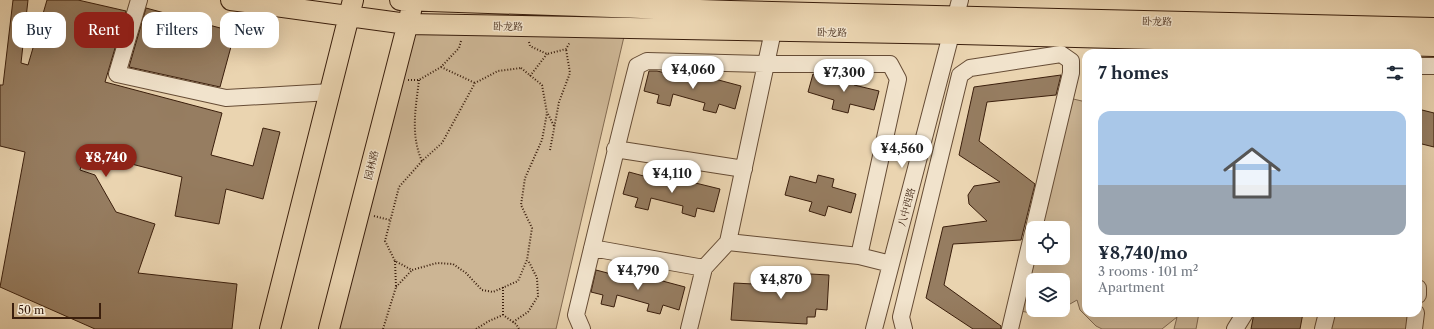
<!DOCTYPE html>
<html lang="en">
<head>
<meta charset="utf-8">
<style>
	:root { --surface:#fff; --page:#f6f6f7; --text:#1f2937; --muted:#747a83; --accent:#8f2418 }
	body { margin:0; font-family:"Libre Caslon Text","Noto Serif SC",serif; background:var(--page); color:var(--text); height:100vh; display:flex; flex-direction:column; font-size:15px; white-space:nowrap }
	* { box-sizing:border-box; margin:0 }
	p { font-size:13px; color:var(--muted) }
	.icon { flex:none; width:22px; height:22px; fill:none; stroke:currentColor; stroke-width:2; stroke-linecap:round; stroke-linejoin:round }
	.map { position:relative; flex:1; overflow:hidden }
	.side { position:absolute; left:1082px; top:49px; width:340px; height:268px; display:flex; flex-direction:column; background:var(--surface); border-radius:12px; box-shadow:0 4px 16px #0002 }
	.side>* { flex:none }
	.top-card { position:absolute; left:12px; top:12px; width:380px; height:36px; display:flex; gap:8px }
	.tools { position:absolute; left:1026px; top:221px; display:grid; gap:8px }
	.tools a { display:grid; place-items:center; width:44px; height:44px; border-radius:8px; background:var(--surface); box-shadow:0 4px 16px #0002; font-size:20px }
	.scale { position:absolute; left:12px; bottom:10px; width:89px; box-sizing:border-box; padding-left:4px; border:2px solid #3a1e0c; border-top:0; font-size:11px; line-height:14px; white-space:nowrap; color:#3a1e0c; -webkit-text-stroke:3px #f1e3cc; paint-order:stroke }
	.price { position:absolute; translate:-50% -34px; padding:0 9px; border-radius:14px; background:#fff; color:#222; font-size:13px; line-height:26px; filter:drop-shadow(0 1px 2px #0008) }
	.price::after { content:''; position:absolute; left:50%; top:24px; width:12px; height:9px; margin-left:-6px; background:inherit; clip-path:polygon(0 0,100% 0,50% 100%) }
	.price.current { background:var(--accent); color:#fff }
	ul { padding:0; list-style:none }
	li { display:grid; align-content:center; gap:8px; height:212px; padding:0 16px }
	li span { display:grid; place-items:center; height:124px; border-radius:12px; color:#555 }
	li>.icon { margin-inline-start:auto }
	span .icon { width:72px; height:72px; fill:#fffc; stroke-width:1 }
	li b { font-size:17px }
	h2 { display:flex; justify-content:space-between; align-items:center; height:48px; padding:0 16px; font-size:17px }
	.pill { padding:0 14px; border-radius:12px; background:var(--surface); box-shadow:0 4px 16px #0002; font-size:14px; line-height:36px }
	.pill.current { background:var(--accent); color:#fff }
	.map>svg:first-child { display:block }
	.green { fill:#ccb594; stroke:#836a50 }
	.building { fill:#967d61; stroke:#3a1e0c }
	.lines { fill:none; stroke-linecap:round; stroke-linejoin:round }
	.minor-casing { stroke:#664c35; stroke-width:18 }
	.major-casing { stroke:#3a1e0c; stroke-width:22 }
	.path { stroke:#3a1e0c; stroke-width:2; stroke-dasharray:1 2; stroke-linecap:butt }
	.minor { stroke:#f1e3cc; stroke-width:16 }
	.major { stroke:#ead4b0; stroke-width:20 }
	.labels { text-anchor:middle; stroke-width:3; stroke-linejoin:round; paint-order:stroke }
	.street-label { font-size:10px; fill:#3a1e0c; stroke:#f1e3cc }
</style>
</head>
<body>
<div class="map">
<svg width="1434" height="329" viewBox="0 0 1434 329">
	<rect width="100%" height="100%" fill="#ead4b0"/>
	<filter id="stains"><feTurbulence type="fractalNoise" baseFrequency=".005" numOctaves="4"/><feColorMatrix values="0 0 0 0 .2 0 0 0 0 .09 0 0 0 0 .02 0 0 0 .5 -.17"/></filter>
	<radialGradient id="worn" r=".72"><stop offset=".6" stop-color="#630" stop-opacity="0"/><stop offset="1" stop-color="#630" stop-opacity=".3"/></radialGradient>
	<path class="green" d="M407,24L626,28L556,329H329Z
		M1213,45L1240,52V53H1211Z
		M1175,46L1201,53H1173Z
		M1065,97L1086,102V313H1199L1196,329H1174L1177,317L1162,329H1102L1096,326L1080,310L1077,300L1063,308V280H1033V310H1059L1049,316L1014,310L1033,258H1063V228H1034Z
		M1327,313H1416L1414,329H1323Z"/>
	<path class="building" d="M13,0H28L21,63L28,65L47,0H78L126,11L105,82L222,113L211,155L253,166L263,128L280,132L263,199L226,189L219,224L175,216L182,177L85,152L80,170L95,175L116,212L155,224L138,273L237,284L232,329H95L0,287L25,152L0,146V85H3Z
		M146,8L235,32L220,87L129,67Z
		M649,71H657L695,80L696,74L741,86L735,109L719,104L716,113L703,110L705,103L673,94L670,106L657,103L659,95L644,91Z
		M813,74L838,81L840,74L856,77L854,85L879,91L874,110L850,104L848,113L832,109L834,100L808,92Z
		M1061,75L1056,95L987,102L979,141L1035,184L1021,240L953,244L944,285L1001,326V329H973L926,298L943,227L987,221L969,204L968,195L974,186L1000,182L959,155L974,87Z
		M1418,109L1434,113V147L1418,143Z
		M629,172L673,184L675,178L720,189L714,212L697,208L695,217L682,213L683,206L651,198L648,210L635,207L638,198L623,194Z
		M818,175L834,179L832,187L856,194L851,213L828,206L825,216L809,211L812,202L785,195L790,176L816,183Z
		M596,270L638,281L640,275L685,287L679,310L663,305L660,314L647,311L649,304L617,295L614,307L601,304L603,295L591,292Z
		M792,273L829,275L827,310L816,309L815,317H807V324L731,320L734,283L791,286Z
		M1254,313H1303L1300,329H1251Z"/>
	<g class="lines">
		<g class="minor-casing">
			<path id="minor" d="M139,0L117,74L226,98L331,92
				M1418,66H1434
				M615,149L744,169
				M728,242L859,256L891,264
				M592,248L704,268
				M1418,288V295
				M582,329L576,315C596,232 616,148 637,66L647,61L765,64H890L898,79L859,256
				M689,329L704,268L728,242L773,31
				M874,329L960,0
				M904,329L901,317L960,75L970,68L1061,54L1071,61V73L1034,228
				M1010,329L1033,232
				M1235,329L1245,313
				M1323,329L1327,313
				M1414,329L1416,313"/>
		</g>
		<g class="major-casing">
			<path id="major" d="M231,0L407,24L960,34L1434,46
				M400,0L730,11L1434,28
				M270,329L353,0
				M329,329L411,11"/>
		</g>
		<path class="path" d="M529,42L530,46L547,54L566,49L570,42
			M441,67L475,83
			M521,68L542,85L547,113L542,140L525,178L521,205L532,228L527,260L518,281L493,292L482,290L466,273L453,264L437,263L412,270L395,261L385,241L399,187L422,161L442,143L475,83L498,71Z
			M530,76L547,54
			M408,80H419L441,67L459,48L461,41
			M419,80C416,107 410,134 422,161
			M548,114L554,126
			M550,150L559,102L570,73L566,49
			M374,216L390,220
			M396,287L412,270
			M503,287V315
			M513,322L528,312L538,296L537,278L528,260
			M383,329L396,287L395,261
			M476,329L489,321L503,315L516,324L519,329"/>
		<use href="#minor" class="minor"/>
		<use href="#major" class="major"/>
	</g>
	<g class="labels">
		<g class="street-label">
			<text transform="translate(1157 21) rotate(1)" y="4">卧龙路</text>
			<text transform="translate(508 26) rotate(1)" y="4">卧龙路</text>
			<text transform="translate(832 32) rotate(1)" y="4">卧龙路</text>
			<text transform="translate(371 165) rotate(-76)" y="4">园林路</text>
			<text transform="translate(906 207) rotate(-75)" y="4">八中西路</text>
		</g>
	</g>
	<rect width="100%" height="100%" filter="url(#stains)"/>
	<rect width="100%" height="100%" fill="url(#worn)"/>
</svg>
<div class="tools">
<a><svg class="icon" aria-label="locate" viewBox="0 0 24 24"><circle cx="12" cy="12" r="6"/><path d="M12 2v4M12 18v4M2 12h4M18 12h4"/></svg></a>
<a><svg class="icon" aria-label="layers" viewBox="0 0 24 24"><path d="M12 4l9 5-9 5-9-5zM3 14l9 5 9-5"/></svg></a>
</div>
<div class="scale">50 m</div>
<b class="price" style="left:693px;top:90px">¥4,060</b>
<b class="price" style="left:844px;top:93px">¥7,300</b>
<b class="price" style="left:902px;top:169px">¥4,560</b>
<b class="price current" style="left:106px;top:178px">¥8,740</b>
<b class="price" style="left:672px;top:194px">¥4,110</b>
<b class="price" style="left:638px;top:291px">¥4,790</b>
<b class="price" style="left:781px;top:300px">¥4,870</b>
<div class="top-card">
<a class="pill">Buy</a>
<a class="pill current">Rent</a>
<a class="pill">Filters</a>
<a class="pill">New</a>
</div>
<section class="side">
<h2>7 homes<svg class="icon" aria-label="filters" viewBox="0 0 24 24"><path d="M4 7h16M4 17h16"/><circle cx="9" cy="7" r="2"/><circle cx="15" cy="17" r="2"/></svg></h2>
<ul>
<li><span style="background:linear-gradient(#a9c7e8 60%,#9aa5b1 0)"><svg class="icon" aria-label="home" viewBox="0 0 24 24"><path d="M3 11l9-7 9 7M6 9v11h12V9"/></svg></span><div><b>¥8,740/mo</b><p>3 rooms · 101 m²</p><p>Apartment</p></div></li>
</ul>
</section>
</div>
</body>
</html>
